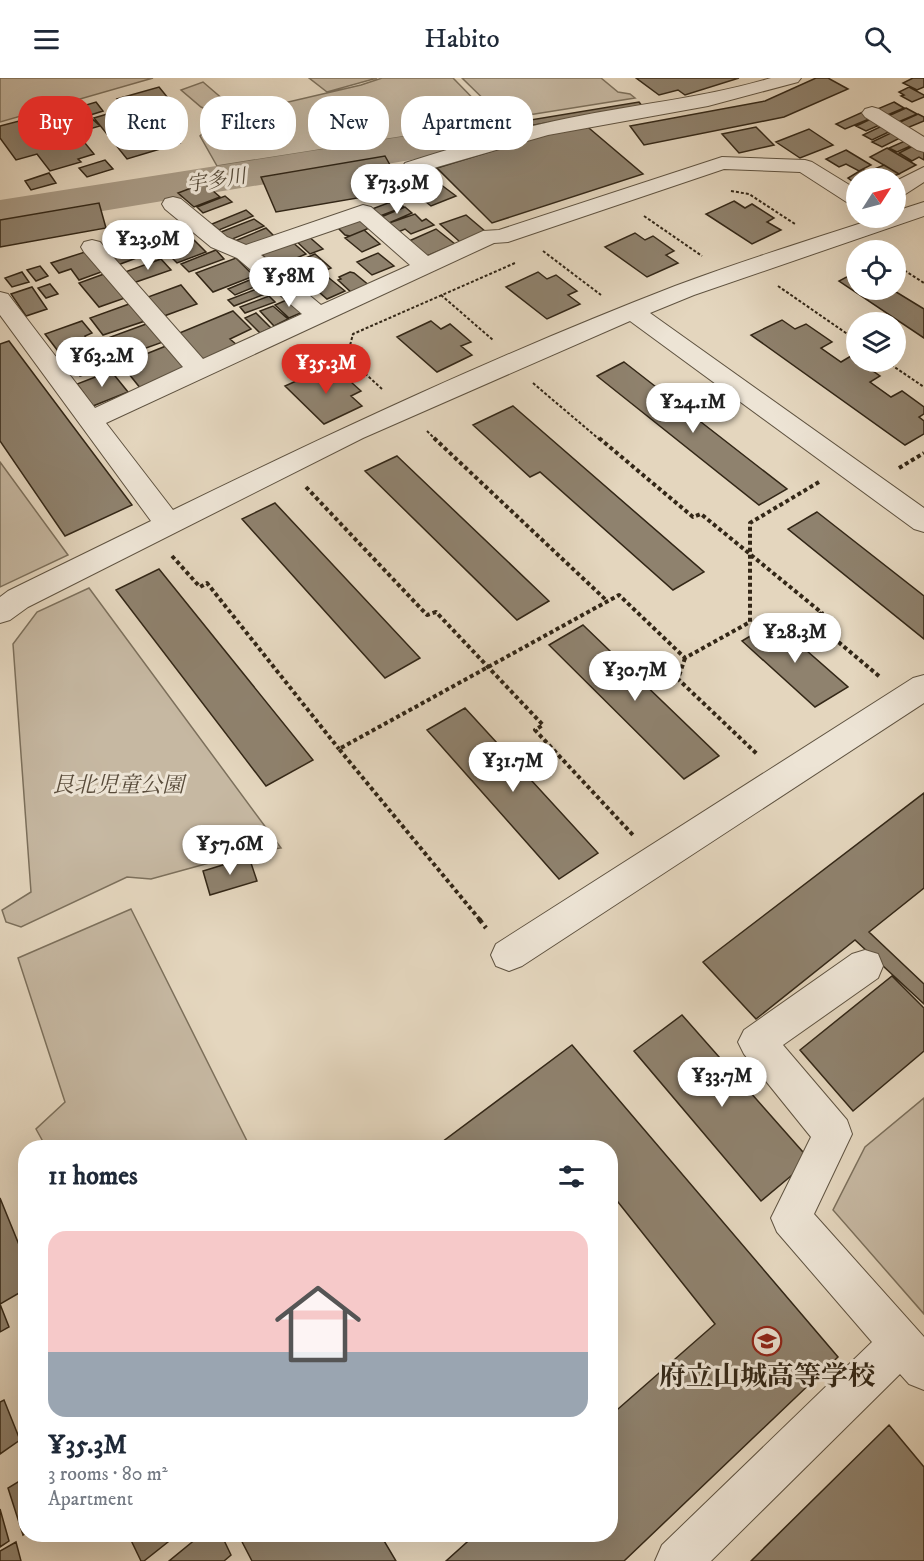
<!DOCTYPE html>
<html lang="en">
<head>
<meta charset="utf-8">
<style>
	:root { --surface:#fff; --page:#f2f2f3; --text:#1f2937; --muted:#747a83; --line:#e0e1e3; --accent:#d93025 }
	body { margin:0; font-family:"IM FELL DW Pica","Noto Serif JP",serif; background:var(--page); color:var(--text); height:100vh; display:flex; flex-direction:column; font-size:22px; white-space:nowrap }
	* { box-sizing:border-box; margin:0 }
	p { font-size:20px; color:var(--muted) }
	.icon { flex:none; width:33px; height:33px; fill:none; stroke:currentColor; stroke-width:2; stroke-linecap:round; stroke-linejoin:round }
	.map { position:relative; flex:1; overflow:hidden }
	.drawer { position:absolute; left:18px; top:1062px; width:600px; height:402px; display:flex; flex-direction:column; background:var(--surface); border-radius:24px; box-shadow:0 6px 24px #0002 }
	.drawer>* { flex:none }
	.top-card { position:absolute; left:18px; top:18px; width:600px; height:54px; display:flex; gap:12px }
	.needle { width:39px; rotate:54deg }
	.controls { position:absolute; left:846px; top:90px; display:grid; gap:12px }
	.controls a { display:grid; place-items:center; width:60px; height:60px; border-radius:50%; background:var(--surface); box-shadow:0 6px 24px #0002; font-size:30px }
	.price { position:absolute; translate:-50% -51px; padding:0 14px; border-radius:21px; background:#fff; color:#222; font-size:20px; line-height:39px; filter:drop-shadow(0 2px 3px #0008) }
	.price::after { content:''; position:absolute; left:50%; top:36px; width:18px; height:14px; margin-left:-9px; background:inherit; clip-path:polygon(0 0,100% 0,50% 100%) }
	.price.current { background:var(--accent); color:#fff }
	ul { padding:0; list-style:none }
	li { display:grid; align-content:center; gap:12px; height:318px; padding:0 30px }
	li+li { border-top:2px solid var(--line) }
	li span { display:grid; place-items:center; height:186px; border-radius:18px; color:#555 }
	li>.icon { margin-inline-start:auto }
	span .icon { width:108px; height:108px; fill:#fffc; stroke-width:1 }
	li b { font-size:26px }
	h2 { display:flex; justify-content:space-between; align-items:center; height:72px; padding:0 30px; font-size:26px }
	.chip { padding:0 21px; border-radius:24px; background:var(--surface); box-shadow:0 6px 24px #0002; font-size:21px; line-height:54px }
	.chip.current { background:var(--accent); color:#fff }
	header { display:flex; justify-content:space-between; align-items:center; height:78px; padding:0 30px; background:var(--surface); font-size:27px; font-weight:600 }
	.map>svg:first-child { display:block }
	.green { fill:#c6b8a2; stroke:#7c705c; stroke-width:1.5 }
	.lines { fill:none; stroke-linecap:round; stroke-linejoin:round }
	.river { fill:#a89a85; fill-rule:evenodd }
	.building { fill:#8f826e; stroke:#332717; stroke-width:1.5 }
	.minor-casing { stroke:#5f5341; stroke-width:2 }
	.path-far2 { stroke:#332717; stroke-width:2; stroke-dasharray:3 2; stroke-linecap:butt }
	.path-far1 { stroke:#332717; stroke-width:4; stroke-dasharray:4 3; stroke-linecap:butt }
	.path { stroke:#332717; stroke-width:4.5; stroke-dasharray:5 4; stroke-linecap:butt }
	.minor { fill:#ede4d5; fill-rule:evenodd }
	.labels { text-anchor:middle; stroke-width:6; stroke-linejoin:round; paint-order:stroke }
	.far-water-label { font-size:20px; font-style:italic; fill:#564a38; stroke:#ede4d5 }
	.park-label { font-size:22px; font-style:italic; fill:#584b3a; stroke:#ede4d5 }
	.near-poi-label { font-size:27px; font-weight:bold; fill:#332717; stroke:#ede4d5 }
</style>
</head>
<body>
<header><svg class="icon" aria-label="menu" viewBox="0 0 24 24"><path d="M4 6h16M4 12h16M4 18h16"/></svg>Habito<svg class="icon" aria-label="search" viewBox="0 0 24 24"><circle cx="10" cy="10" r="6"/><path d="M15 15l6 6"/></svg></header>
<div class="map">
<svg width="924" height="1483" viewBox="0 0 924 1483">
	<rect width="100%" height="100%" fill="#e4d6be"/>
	<filter id="stains"><feTurbulence type="fractalNoise" baseFrequency=".00333" numOctaves="4"/><feColorMatrix values="0 0 0 0 .2 0 0 0 0 .09 0 0 0 0 .02 0 0 0 .5 -.17"/></filter>
	<radialGradient id="worn" r=".72"><stop offset=".6" stop-color="#630" stop-opacity="0"/><stop offset="1" stop-color="#630" stop-opacity=".3"/></radialGradient>
	<path class="green" d="M0,0H153L0,44Z
		M309,0H377L327,14Z
		M382,0H453L496,44L217,88L200,58L220,40L361,7Z
		M462,0H601L618,14L630,16L635,20L504,41Z
		M203,4L232,29L222,38L201,29L181,12Z
		M0,384L68,477L0,509Z
		M89,510L281,770L249,774L151,801L127,799L21,849L6,844L2,832L31,814L13,566L37,534Z
		M131,831L250,1069H46L36,1051L65,1024L18,880Z
		M924,1020V1236L833,1132L865,1069Z"/>
	<g class="lines">
		<path class="river" d="M432,54L447,58L453,67L447,76L0,150V122Z"/>
	</g>
	<path class="building" d="M636,0H739L685,17L678,12L659,17Z
		M816,0H828L848,11L784,39L644,67L630,48L765,23Z
		M913,0H924V9L917,12L903,5Z
		M159,9L168,20L126,31L117,21Z
		M909,9L924,17V19L912,24L901,18L904,17L899,14Z
		M96,24L103,33L81,40L73,31Z
		M639,24L643,29L510,51L506,46Z
		M894,24L904,30L885,38L875,32Z
		M906,30L917,36L896,45L886,39Z
		M65,31L72,39L54,44L73,68L85,65L94,76L78,81L81,84L50,93L37,76L16,82L0,60V48Z
		M124,31L150,62L172,56L180,65L127,81L94,40Z
		M865,33L874,39L845,51L836,46Z
		M918,36L924,39V43L907,50L898,45Z
		M89,38L100,48L65,58L61,53L86,46L81,40Z
		M875,39L884,45L866,53L856,48Z
		M583,45L643,96L492,145L437,90Z
		M886,46L895,51L872,62L863,57Z
		M756,49L774,67L739,75L722,56Z
		M809,51L833,67L800,80L776,64Z
		M897,52L906,57L882,69L872,64Z
		M907,62L915,66L897,74L889,70Z
		M915,67L924,72V82L919,79L912,83L899,75Z
		M887,70L916,87L899,96L870,79Z
		M846,72L871,87L859,93L846,86L839,89L826,81Z
		M385,78L404,112L276,134L261,99Z
		M105,82L113,91L87,99L79,90Z
		M884,87L899,96L888,100H856V106L848,100L863,91L867,94Z
		M49,95L56,105L31,112L25,103Z
		M204,105L220,119L194,129L178,115Z
		M440,106L456,118L431,128L416,116Z
		M225,118L232,124L203,135L197,129Z
		M396,122L404,129L380,138L372,131Z
		M734,123L745,130L752,126L774,140L767,144L781,152L752,166L706,136Z
		M99,125L106,150L0,169V142Z
		M405,129L412,135L389,145L381,139Z
		M246,132L253,138L219,152L212,146Z
		M415,136L422,143L426,141L434,147L411,156L405,151L398,154L389,145Z
		M466,137L486,154L460,164L440,146Z
		M361,138L374,148L350,158L345,157L336,148Z
		M254,141L264,148L230,162L221,154Z
		M266,150L275,159L245,171L235,163Z
		M183,151L206,174L177,185L154,162Z
		M436,151L455,166L427,178L409,163Z
		M364,152L380,166L362,174L345,160Z
		M635,155L645,162L653,158L674,173L666,177L678,185L647,199L605,169Z
		M307,157L323,171L310,176L295,162Z
		M290,162L306,176L280,187L273,181L269,183L259,174Z
		M146,164L155,173L115,188L106,178Z
		M216,172L224,181L189,194L181,186Z
		M88,173L104,193L79,202L71,191L59,195L51,185Z
		M378,175L394,188L372,197L357,184Z
		M315,176L331,190L303,202L287,188Z
		M236,180L254,198L213,214L196,195Z
		M161,181L171,192L133,205L125,194Z
		M40,188L48,198L36,203L27,192Z
		M22,194L29,204L12,209L5,200Z
		M350,194L354,195L370,208L353,216L338,202L341,201L339,199Z
		M538,194L547,201L556,197L577,213L568,217L580,226L547,241L506,209Z
		M856,194V212H893L924,231V260L839,203Z
		M104,196L125,220L99,229L79,205Z
		M257,199L264,205L235,217L228,211Z
		M329,200L345,213L327,221L312,208Z
		M272,205L278,211L234,228L228,222Z
		M50,206L58,216L46,220L38,210Z
		M181,207L197,226L164,238L148,219Z
		M32,209L47,231L26,238L11,216Z
		M269,218L275,224L245,235L240,229Z
		M289,221L303,234L289,240L275,227Z
		M132,225L145,243L103,257L90,240Z
		M273,228L288,241L274,248L260,233Z
		M233,233L251,251L230,261L238,268L201,283L177,256Z
		M256,235L271,250L260,255L245,240Z
		M782,242L795,251L806,246L832,264L821,270L841,284L851,278L880,298L870,304L891,319L902,313L924,329V336L919,339L924,343V356L905,367L751,257Z
		M82,243L92,255L85,258L88,263L58,273L45,256Z
		M431,243L441,251L450,246L471,264L461,268L472,277L437,294L397,259Z
		M149,245L163,264L118,280L105,261Z
		M9,263L132,427L65,458L0,363V266Z
		M93,266L109,288L80,298L65,276Z
		M166,268L187,292L141,311L121,286Z
		M624,284L787,411L759,427L597,298Z
		M323,291L331,299L341,295L361,313L351,318L362,328L324,346L285,308Z
		M111,293L128,314L93,328L77,306Z
		M513,328L704,494L673,512L540,394L530,399L473,347Z
		M397,378L549,523L517,542L365,393Z
		M275,425L420,580L385,600L242,441Z
		M817,434L924,518V561L788,451Z
		M159,491L313,682L266,708L116,512Z
		M774,544L848,609L815,629L742,563Z
		M583,547L719,678L684,701L549,567Z
		M465,630L598,775L559,801L427,652Z
		M924,715V810L869,854L924,906V926L855,862L756,941L703,884Z
		M249,779L257,803L210,817L203,793Z
		M892,898L924,930V973L853,1033L800,972Z
		M682,937L810,1082L761,1123L634,973Z
		M572,967L838,1279L624,1483H446L476,1456H610V1338L715,1246L610,1114V1070H575L572,1065L565,1070H434Z
		M0,1120L26,1184V1211L0,1226L9,1249L0,1254Z
		M4,1322L20,1362L0,1376V1324Z
		M889,1347L924,1389V1483H751Z
		M26,1399V1455L23,1457L8,1410Z
		M0,1431L9,1463L0,1469Z
		M128,1456H178L144,1483H141Z
		M202,1456H221L231,1477L224,1483H169Z
		M238,1456H380L396,1483H252Z
		M16,1464L21,1483H0V1473Z"/>
	<g class="lines">
		<g class="minor-casing">
			<path id="minor" d="M771,0H801L798,4L708,28L548,57L413,96L405,95L402,90L405,85C459,68 513,51 569,40C636,26 705,20 771,0Z
				M872,29L879,31L924,59V74L917,72L865,39L862,35L865,31Z
				M722,79L805,82L812,84L856,111V126L848,125L800,94L724,91L508,164L494,165L106,345L173,432C337,352 504,274 675,208C741,183 810,162 877,140H896V133L924,124V138L694,217L650,235L924,430V454L914,451L630,243L363,360L28,529L10,542L0,545V519L8,513L151,443L0,237V214L8,216L95,330L183,289L84,174L81,169L84,164L92,162L100,164L203,281L302,236L237,180L211,169L165,131L162,126L165,121L173,119L181,121L227,159L246,167L363,127L371,129L428,178L483,153L499,152ZM360,143L410,187L321,227L261,177Z
				M924,89V104L904,117L896,118V103Z
				M924,597V625L522,888L509,893L496,888L491,877L496,866L913,600Z
				M865,872L878,876L883,888L878,900L783,967L847,1042L852,1056L814,1136L924,1259V1312L909,1306L900,1296L711,1483H655L662,1467L872,1264L777,1154L771,1140L811,1059L744,976L738,964L744,952L852,876Z"/>
		</g>
		<path class="path-far2" d="M731,113L749,116L795,146
			M644,138L702,178
			M543,173L601,217
			M896,187L924,205
			M778,208L856,262
			M441,217L493,262
			M887,284L924,309
			M533,305L600,362
			M382,311L347,279L353,256L515,185
			M427,353L436,362"/>
		<path class="path-far1" d="M434,360L607,523
			M599,360L693,439L701,436L822,535L811,541L880,599
			M899,390L924,375
			M306,409L427,537L436,534L543,647L535,652L633,757
			M172,478L200,509L207,505L339,671
			M685,580L678,601L758,677
			M480,842L339,671L619,517L685,580L750,544V445L819,404"/>
		<path class="path" d="M479,841L486,850"/>
		<use href="#minor" class="minor"/>
	</g>
	<defs>
		<g id="school-ring" transform="scale(1.5)"><circle r="9.5" fill="#ede4d5" stroke="#8f2418" stroke-width="1.5"/><path d="M0-5L7-2L0 1L-7-2ZM-4 1L0 2.5L4 1V4Q0 6-4 4Z" fill="#8f2418"/></g>
	</defs>
	<g fill-rule="evenodd">
		<use href="#school-ring" x="767" y="1263"/>
	</g>
	<g class="labels">
		<g class="far-water-label">
			<text transform="translate(216 102) rotate(-9)" y="7">宇多川</text>
		</g>
		<g class="park-label">
			<text x="118" y="714">艮北児童公園</text>
		</g>
		<g class="near-poi-label">
			<text x="767" y="1307">府立山城高等学校</text>
		</g>
	</g>
	<rect width="100%" height="100%" filter="url(#stains)"/>
	<rect width="100%" height="100%" fill="url(#worn)"/>
</svg>
<div class="controls">
<a><svg class="needle" viewBox="-14 -14 28 28"><path d="M0-13l5 13h-10z" fill="#e53935"/><path d="M0 13l5-13h-10z" fill="#747a83"/></svg></a>
<a><svg class="icon" aria-label="locate" viewBox="0 0 24 24"><circle cx="12" cy="12" r="6"/><path d="M12 2v4M12 18v4M2 12h4M18 12h4"/></svg></a>
<a><svg class="icon" aria-label="layers" viewBox="0 0 24 24"><path d="M12 4l9 5-9 5-9-5zM3 14l9 5 9-5"/></svg></a>
</div>
<b class="price" style="left:397px;top:137px">¥73.9M</b>
<b class="price" style="left:148px;top:193px">¥23.9M</b>
<b class="price" style="left:289px;top:230px">¥58M</b>
<b class="price" style="left:102px;top:310px">¥63.2M</b>
<b class="price current" style="left:326px;top:317px">¥35.3M</b>
<b class="price" style="left:693px;top:356px">¥24.1M</b>
<b class="price" style="left:795px;top:586px">¥28.3M</b>
<b class="price" style="left:635px;top:624px">¥30.7M</b>
<b class="price" style="left:513px;top:715px">¥31.7M</b>
<b class="price" style="left:230px;top:798px">¥57.6M</b>
<b class="price" style="left:722px;top:1030px">¥33.7M</b>
<div class="top-card">
<a class="chip current">Buy</a>
<a class="chip">Rent</a>
<a class="chip">Filters</a>
<a class="chip">New</a>
<a class="chip">Apartment</a>
</div>
<section class="drawer">
<h2>11 homes<svg class="icon" aria-label="filters" viewBox="0 0 24 24"><path d="M4 7h16M4 17h16"/><circle cx="9" cy="7" r="2"/><circle cx="15" cy="17" r="2"/></svg></h2>
<ul>
<li><span style="background:linear-gradient(#f6c9c9 65%,#9aa5b1 0)"><svg class="icon" aria-label="home" viewBox="0 0 24 24"><path d="M3 11l9-7 9 7M6 9v11h12V9"/></svg></span><div><b>¥35.3M</b><p>3 rooms · 80 m²</p><p>Apartment</p></div></li>
</ul>
</section>
</div>
</body>
</html>
